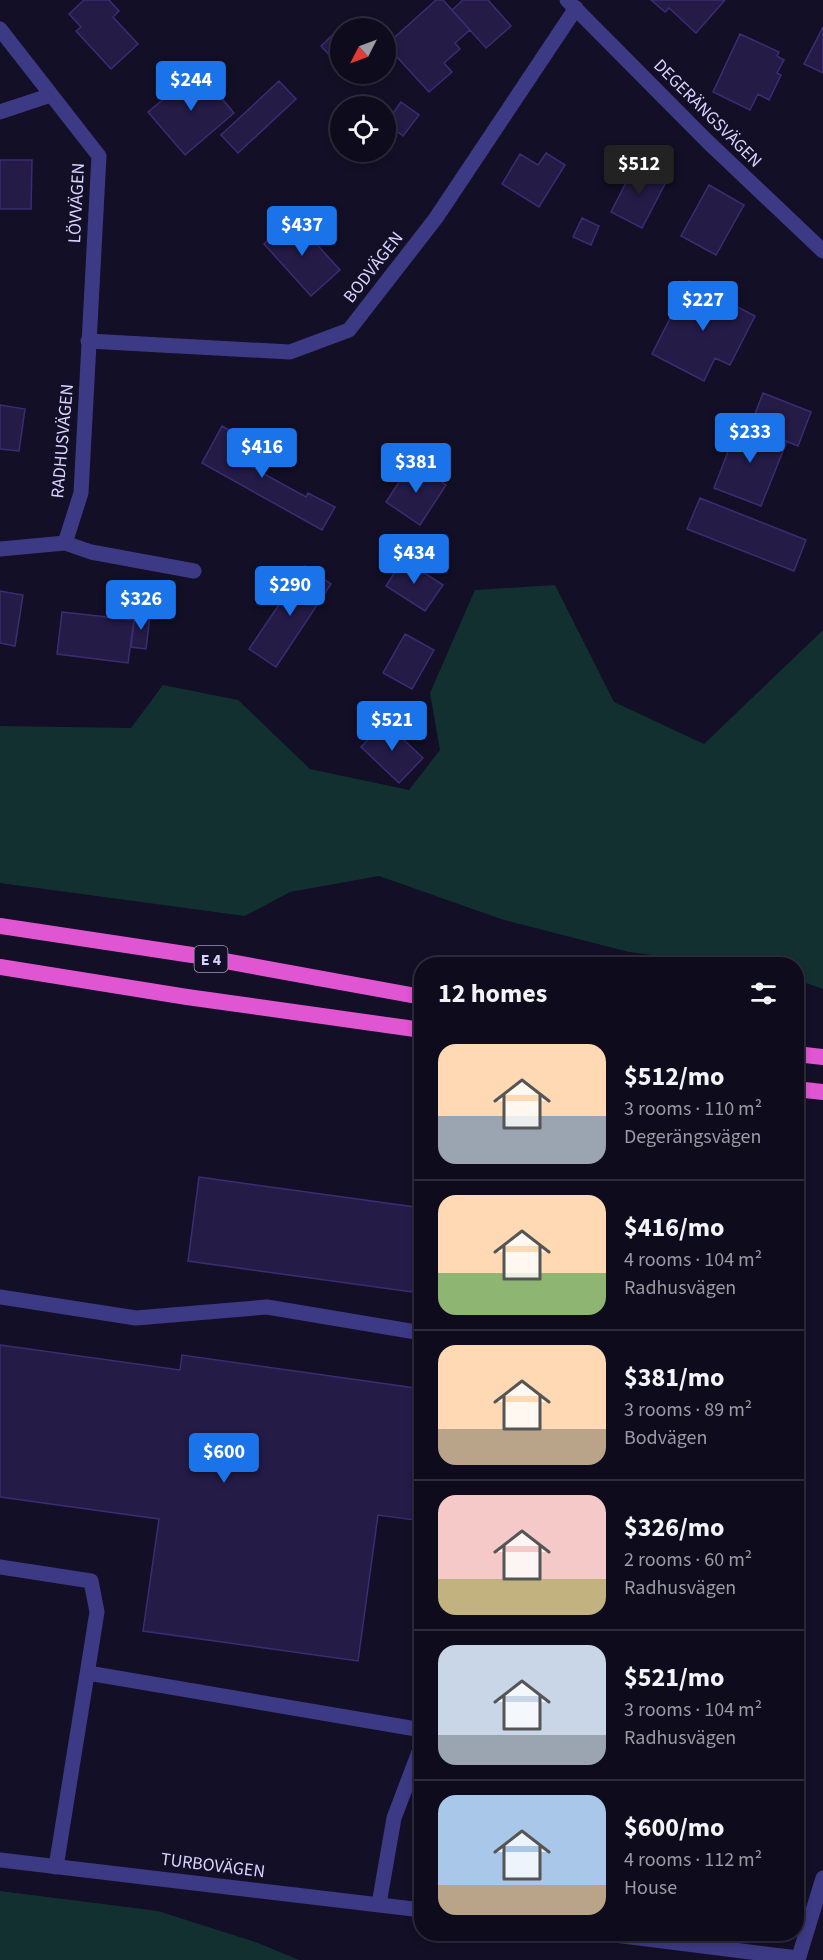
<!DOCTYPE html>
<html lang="en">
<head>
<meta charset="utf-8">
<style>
	:root { --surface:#0e0b1c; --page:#1c1929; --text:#f1f3f6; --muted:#9b9ba3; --line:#2e2b3b; --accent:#1a73e8 }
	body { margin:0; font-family:"Source Sans 3",sans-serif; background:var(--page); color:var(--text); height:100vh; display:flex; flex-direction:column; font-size:22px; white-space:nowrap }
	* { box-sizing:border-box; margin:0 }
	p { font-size:20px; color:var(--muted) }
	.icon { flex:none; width:33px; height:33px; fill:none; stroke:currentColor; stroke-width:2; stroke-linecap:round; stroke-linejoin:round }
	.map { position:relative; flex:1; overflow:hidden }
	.sheet { position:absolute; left:414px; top:957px; width:390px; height:984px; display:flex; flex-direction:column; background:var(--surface); border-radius:24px; box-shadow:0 3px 9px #0003,0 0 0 2px var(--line) }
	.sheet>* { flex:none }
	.needle { width:39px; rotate:228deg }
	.controls { position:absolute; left:330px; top:18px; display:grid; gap:12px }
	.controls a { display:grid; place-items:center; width:66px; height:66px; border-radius:50%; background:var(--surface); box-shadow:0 3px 9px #0003,0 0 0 2px var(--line); font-size:30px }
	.price { position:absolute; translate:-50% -51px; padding:0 14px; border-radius:6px; background:var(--accent); color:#fff; font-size:20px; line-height:39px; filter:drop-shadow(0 2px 3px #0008) }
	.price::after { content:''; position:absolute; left:50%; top:36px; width:18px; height:14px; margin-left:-9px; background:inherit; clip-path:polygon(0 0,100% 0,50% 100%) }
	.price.current { background:#222; color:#fff }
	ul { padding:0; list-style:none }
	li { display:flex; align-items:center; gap:18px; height:150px; padding:0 24px }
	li+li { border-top:2px solid var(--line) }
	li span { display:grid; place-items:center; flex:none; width:168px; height:120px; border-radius:18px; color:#555 }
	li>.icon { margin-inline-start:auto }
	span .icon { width:72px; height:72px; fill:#fffc; stroke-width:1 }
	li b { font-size:26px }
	h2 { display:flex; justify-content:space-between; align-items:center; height:72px; padding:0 24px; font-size:26px }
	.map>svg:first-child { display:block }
	.green { fill:#12302f }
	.building { fill:#241b47; stroke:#3b2d73; stroke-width:1.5 }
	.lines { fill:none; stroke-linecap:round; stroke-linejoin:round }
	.service { stroke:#3d3a85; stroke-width:15 }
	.minor { stroke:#3d3a85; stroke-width:15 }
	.trunk { stroke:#e055d1; stroke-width:16 }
	.labels { text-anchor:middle; stroke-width:6; stroke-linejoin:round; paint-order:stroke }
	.shield { fill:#130f26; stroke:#9e99be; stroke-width:1.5 }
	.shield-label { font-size:16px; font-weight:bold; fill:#d9d4ff }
	.street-label { font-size:18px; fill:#d9d4ff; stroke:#130f26 }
</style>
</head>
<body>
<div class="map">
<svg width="823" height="1960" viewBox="0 0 823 1960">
	<rect width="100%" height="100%" fill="#130f26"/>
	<path class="green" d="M555,585L614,702L704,744L823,630V989L797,980L796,964H721L629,952L504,920L379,876L290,892L245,916L0,883V726L131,728L163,685L238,700L310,769L409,790L440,750L430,693L475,590Z
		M0,1891L158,1911L258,1943L299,1960H0Z"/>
	<path class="building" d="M84,0H109L119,11L113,17L138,44L111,69L76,31L81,27L69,14Z
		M436,0H443L470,30L455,43L460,49L444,63L452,72L429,92L386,45Z
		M463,0H488L511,26L486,48L452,10Z
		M651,0H725L696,33L669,8L665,12Z
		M341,27L343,28H340V54L334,60L321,46Z
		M823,27V73L804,64Z
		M740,34L779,52L777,56L784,60L777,73L781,75L769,100L758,94L750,110L713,92Z
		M198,70L234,113L185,155L148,112Z
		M279,81L296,99L238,153L221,135Z
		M401,102L419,115L403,136L386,123Z
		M546,153L565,165L539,207L502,184L520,154L538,165Z
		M0,160H32L31,209H0Z
		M636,163L667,180L642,228L611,212Z
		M709,185L744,205L716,255L681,236Z
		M292,217L340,270L311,296L264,244Z
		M582,218L599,226L591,245L573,237Z
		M689,281L755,316L730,365L715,358L704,381L652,354Z
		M763,393L811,412L798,446L750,427Z
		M0,405L25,409L19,451L0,449Z
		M739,423L787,441L761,506L714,488Z
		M222,426L258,447L248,465L306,497L308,493L335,507L322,530L202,463Z
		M412,462L446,485L420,525L386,502Z
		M700,498L806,540L794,571L687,529Z
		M403,559L443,585L425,611L386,586Z
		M305,566L331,584L276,667L249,649Z
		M0,591L23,595L15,646L0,643Z
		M62,612L134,620L128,663L57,654Z
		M135,614L150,615L146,649L131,647Z
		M405,634L434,650L412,689L383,673Z
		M385,722L423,758L399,783L361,747Z
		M199,1177L422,1208V1227L412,1292L188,1261Z
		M0,1345L180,1370L182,1355L422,1389V1521L378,1515L358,1661L143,1631L159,1519L0,1497Z"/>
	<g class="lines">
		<path class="service" d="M0,1297L136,1318L267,1307L422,1333
			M0,1567L91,1581L97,1612L56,1867
			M88,1673L422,1730
			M379,1904L394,1818L422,1744"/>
		<path class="minor" d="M567,0L708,142L823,251
			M0,29L99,156L81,493L65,543L0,549
			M0,112L51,95
			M88,341L290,352L349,330L436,218L576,8
			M65,543L91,552L194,571
			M0,1860L422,1910
			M607,1934L798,1958
			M798,1960L823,1878"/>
		<path class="trunk" d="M0,926L192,955L422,997
			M0,967L187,997L422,1030
			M796,1054L823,1057
			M796,1089L823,1092"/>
	</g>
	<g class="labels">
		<rect class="shield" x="194.5" y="946" width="33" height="26" rx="4.5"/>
		<g class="shield-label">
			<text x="211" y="965">E 4</text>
		</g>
		<g class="street-label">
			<text transform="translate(708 113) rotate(45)" y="6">DEGERÄNGSVÄGEN</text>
			<text transform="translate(76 203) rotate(-87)" y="6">LÖVVÄGEN</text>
			<text transform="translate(373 267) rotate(-52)" y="6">BODVÄGEN</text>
			<text transform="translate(62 441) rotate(-85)" y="6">RADHUSVÄGEN</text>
			<text transform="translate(213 1865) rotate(7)" y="6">TURBOVÄGEN</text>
		</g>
	</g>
</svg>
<div class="controls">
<a><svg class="needle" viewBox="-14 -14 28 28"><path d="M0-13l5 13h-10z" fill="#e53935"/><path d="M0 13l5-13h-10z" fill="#9b9ba3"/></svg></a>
<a><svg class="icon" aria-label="locate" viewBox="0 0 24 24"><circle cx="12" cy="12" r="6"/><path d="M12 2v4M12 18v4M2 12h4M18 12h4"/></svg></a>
</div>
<b class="price" style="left:191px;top:112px">$244</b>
<b class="price current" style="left:639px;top:196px">$512</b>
<b class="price" style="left:302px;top:257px">$437</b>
<b class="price" style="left:703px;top:332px">$227</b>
<b class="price" style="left:750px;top:464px">$233</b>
<b class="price" style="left:262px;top:479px">$416</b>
<b class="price" style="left:416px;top:494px">$381</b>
<b class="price" style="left:414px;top:585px">$434</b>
<b class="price" style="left:290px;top:617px">$290</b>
<b class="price" style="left:141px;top:631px">$326</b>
<b class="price" style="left:392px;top:752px">$521</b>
<b class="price" style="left:224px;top:1484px">$600</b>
<section class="sheet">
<h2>12 homes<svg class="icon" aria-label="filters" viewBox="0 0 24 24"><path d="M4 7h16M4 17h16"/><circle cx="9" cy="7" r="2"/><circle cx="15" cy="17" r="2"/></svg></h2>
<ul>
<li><span style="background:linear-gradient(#ffd9b3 60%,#9aa5b1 0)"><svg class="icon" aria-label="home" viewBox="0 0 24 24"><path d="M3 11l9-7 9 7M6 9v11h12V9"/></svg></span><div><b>$512/mo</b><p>3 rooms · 110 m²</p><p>Degerängsvägen</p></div></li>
<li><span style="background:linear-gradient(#ffd9b3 65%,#8fb573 0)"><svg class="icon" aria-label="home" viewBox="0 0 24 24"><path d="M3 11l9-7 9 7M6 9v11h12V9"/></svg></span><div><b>$416/mo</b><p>4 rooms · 104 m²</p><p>Radhusvägen</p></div></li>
<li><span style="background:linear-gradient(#ffd9b3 70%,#b9a48a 0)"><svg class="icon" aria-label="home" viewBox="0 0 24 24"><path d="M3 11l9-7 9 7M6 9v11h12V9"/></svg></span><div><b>$381/mo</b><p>3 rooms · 89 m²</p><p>Bodvägen</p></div></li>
<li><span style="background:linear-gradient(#f6c9c9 70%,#c2b280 0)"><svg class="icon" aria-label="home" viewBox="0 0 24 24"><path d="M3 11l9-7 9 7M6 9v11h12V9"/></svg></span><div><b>$326/mo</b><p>2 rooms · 60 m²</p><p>Radhusvägen</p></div></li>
<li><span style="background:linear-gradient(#c9d6e8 75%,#9aa5b1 0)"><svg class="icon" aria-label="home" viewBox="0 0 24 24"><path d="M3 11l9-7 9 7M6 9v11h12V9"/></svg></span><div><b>$521/mo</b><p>3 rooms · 104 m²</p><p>Radhusvägen</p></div></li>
<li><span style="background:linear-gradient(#a9c7e8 75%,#b9a48a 0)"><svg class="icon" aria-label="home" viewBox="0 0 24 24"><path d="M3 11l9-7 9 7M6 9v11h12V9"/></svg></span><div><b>$600/mo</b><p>4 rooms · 112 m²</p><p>House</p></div></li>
</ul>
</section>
</div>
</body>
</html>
